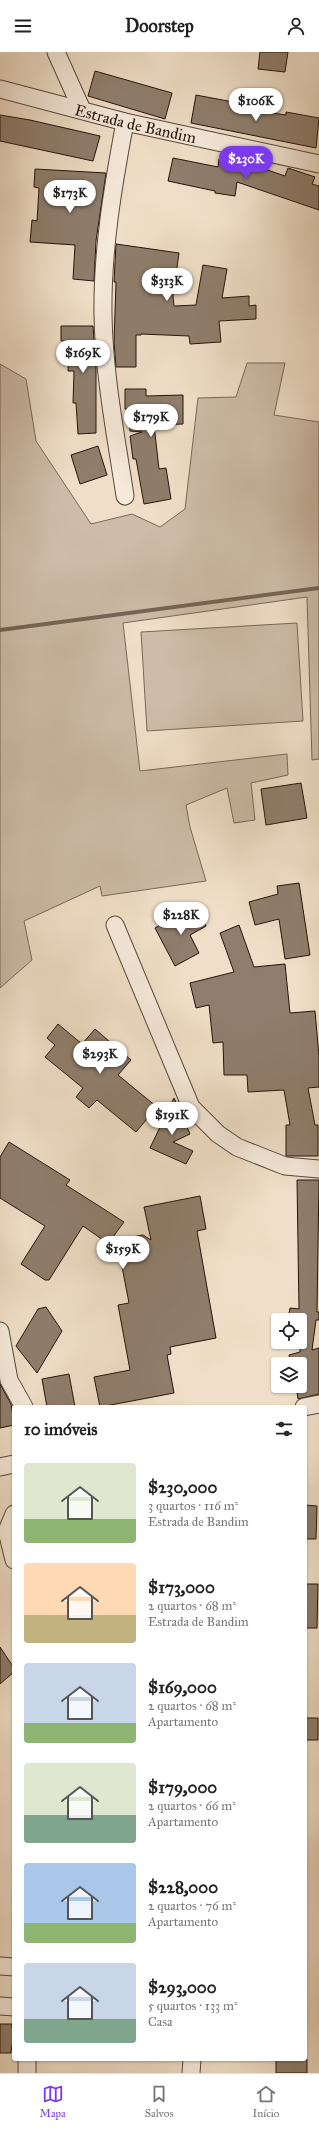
<!DOCTYPE html>
<html lang="pt">
<head>
<meta charset="utf-8">
<style>
	:root { --surface:#fff; --page:#f6f6f6; --text:#222; --muted:#767676; --line:#e0e0e0; --accent:#7c3aed }
	body { margin:0; font-family:"IM FELL Great Primer",serif; background:var(--page); color:var(--text); height:100vh; display:flex; flex-direction:column; font-size:15px; white-space:nowrap }
	* { box-sizing:border-box; margin:0 }
	p { font-size:13px; color:var(--muted) }
	.icon { flex:none; width:22px; height:22px; fill:none; stroke:currentColor; stroke-width:2; stroke-linecap:round; stroke-linejoin:round }
	.map { position:relative; flex:1; overflow:hidden }
	.details { position:absolute; left:12px; top:1353px; width:295px; height:656px; display:flex; flex-direction:column; background:var(--surface); border-radius:4px; box-shadow:0 1px 3px #0004 }
	.details>* { flex:none }
	.controls { position:absolute; left:271px; top:1261px; display:grid; gap:8px }
	.controls a { display:grid; place-items:center; width:36px; height:36px; border-radius:4px; background:var(--surface); box-shadow:0 1px 3px #0004; font-size:20px }
	.price { position:absolute; translate:-50% -34px; padding:0 9px; border-radius:14px; background:#fff; color:#222; font-size:13px; line-height:26px; filter:drop-shadow(0 1px 2px #0008) }
	.price::after { content:''; position:absolute; left:50%; top:24px; width:12px; height:9px; margin-left:-6px; background:inherit; clip-path:polygon(0 0,100% 0,50% 100%) }
	.price.selected { background:var(--accent); color:#fff }
	ul { padding:0; list-style:none }
	li { display:flex; align-items:center; gap:12px; height:100px; padding:0 12px }
	li span { display:grid; place-items:center; flex:none; width:112px; height:80px; border-radius:4px; color:#555 }
	li>.icon { margin-inline-start:auto }
	span .icon { width:48px; height:48px; fill:#fffc; stroke-width:1 }
	li b { font-size:17px }
	h2 { display:flex; justify-content:space-between; align-items:center; height:48px; padding:0 12px; font-size:17px }
	header { display:flex; justify-content:space-between; align-items:center; height:52px; padding:0 12px; background:var(--surface); font-size:18px; font-weight:800 }
	.tabs { display:flex; justify-content:space-around; align-items:center; height:56px; border-top:1px solid var(--line); background:var(--surface); font-size:11px; color:var(--muted) }
	.tabs a { display:grid; justify-items:center; gap:2px }
	.tabs .selected { color:var(--accent) }
	.map>svg:first-child { display:block }
	.green { fill:#cdbca8; stroke:#79685a }
	.lines { fill:none; stroke-linecap:round; stroke-linejoin:round }
	.stream { stroke:#756456; stroke-width:4 }
	.building { fill:#8f7e6d; stroke:#25140b }
	.minor-casing { stroke:#58473a; stroke-width:19 }
	.minor { stroke:#f5eadb; stroke-width:17 }
	.labels { text-anchor:middle; stroke-width:4; stroke-linejoin:round; paint-order:stroke }
	.street-label { font-size:16px; fill:#25140b; stroke:#f5eadb }
</style>
</head>
<body>
<header><svg class="icon" aria-label="menu" viewBox="0 0 24 24"><path d="M4 6h16M4 12h16M4 18h16"/></svg>Doorstep<svg class="icon" aria-label="person" viewBox="0 0 24 24"><circle cx="12" cy="8" r="4"/><path d="M4 21q1-7 8-7t8 7"/></svg></header>
<div class="map">
<svg width="319" height="2021" viewBox="0 0 319 2021">
	<rect width="100%" height="100%" fill="#f0dfc8"/>
	<filter id="stains"><feTurbulence type="fractalNoise" baseFrequency=".005" numOctaves="4"/><feColorMatrix values="0 0 0 0 .2 0 0 0 0 .09 0 0 0 0 .02 0 0 0 .5 -.17"/></filter>
	<radialGradient id="worn" r=".72"><stop offset=".6" stop-color="#630" stop-opacity="0"/><stop offset="1" stop-color="#630" stop-opacity=".3"/></radialGradient>
	<path class="green" d="M247,311H285L274,363L319,370V707L312,708L307,545L123,571L140,719L287,702L288,723L251,731L255,768L234,771L227,736L186,753L190,775L206,829L102,844L100,834L24,869L32,908L0,936V312L26,327L36,389L91,472L132,462L160,475L185,457L198,346L236,345Z
		M297,571L303,669L147,679L141,580Z"/>
	<g class="lines">
		<path class="stream" d="M0,578L319,536"/>
	</g>
	<path class="building" d="M260,0H288L285,20L258,17Z
		M95,19L172,41L165,67L88,44Z
		M196,43L233,50L232,55L286,63V60L319,66L316,96L191,71Z
		M0,63L30,68L100,84L93,109L0,89Z
		M173,106L218,115L219,107L247,111L285,124L288,116L315,125L312,132L319,134V158L237,130L235,144L215,141V139L168,129Z
		M35,117L106,121L96,189L94,229L73,227L75,193L30,190L32,168L37,169L39,136L34,135Z
		M116,192L179,201L173,244L174,254L196,253L203,213L227,217L222,246L249,244V254L256,253V267L219,269L221,290L190,292L189,284L141,282V283H136V315H116L114,290L116,230H114Z
		M61,274H93L96,316V381L78,382L76,351H73L74,319H68L69,289H61Z
		M125,337H146V344L183,343V372L154,373L159,417L166,416L171,447L144,452L136,407H133L130,384L142,380L130,379L127,357H125Z
		M98,394L107,423L80,432L71,403Z
		M301,731L307,766L266,773L261,737Z
		M299,831L310,903L285,907L279,867L255,873L249,850L278,842L277,834Z
		M197,857L206,874L190,883L199,901L175,914L155,876L179,863L181,866Z
		M239,873L254,915L285,912L290,961L315,959L319,1004V1035L308,1036L315,1073H318V1104H286V1073H290L284,1038L248,1040L247,1023H224L223,990L213,991L209,953L196,956L190,931L234,920L220,881Z
		M58,972L82,992L95,977L131,1008L118,1023L157,1055L136,1080L97,1048L89,1056L76,1045L83,1036L45,1005L55,993L47,986Z
		M174,1046L190,1082L173,1090L193,1099L186,1112L150,1096Z
		M9,1090L70,1128L66,1133L124,1170L110,1189L143,1183L151,1188L144,1155L200,1144L206,1177L197,1179L216,1286L170,1295L171,1302L167,1303L174,1341L100,1355L94,1325L130,1318L118,1253L129,1251L119,1199L83,1174L49,1228H45L21,1212L45,1174L0,1146V1105Z
		M297,1128H319L317,1260H319V1268H316L312,1298L319,1296V1342L298,1347L296,1334H300V1312H291L289,1303L300,1300V1268H288L290,1256L299,1257Z
		M46,1255L62,1279L37,1321L16,1294L38,1257Z
		M69,1322L75,1355H47L42,1327Z
		M0,1332L11,1352L14,1369V1373L0,1376Z
		M305,1453L317,1454L316,1487H305Z
		M305,1532H318L317,1576H305Z
		M0,1595L14,1616V1620L0,1632Z
		M305,1666H318V1688H305Z
		M0,1972H12V1976H14V1993H12L11,2001H0Z
		M276,2007H307V2021H276Z"/>
	<g class="lines">
		<g class="minor-casing">
			<g id="minor">
				<path d="M56,0L82,58"/>
				<path id="s1" d="M0,37L125,70L319,112"/>
				<path d="M125,70C113,134 102,198 103,263C104,324 116,384 125,444"/>
				<path d="M115,873L191,1055L218,1082L237,1095L285,1114L319,1117"/>
				<path d="M0,1279L9,1328L24,1355"/>
				<path d="M304,1355L319,1352"/>
				<path d="M0,1415L14,1412"/>
				<path d="M14,1462L7,1479L14,1508"/>
				<path d="M0,1914L14,1915"/>
				<path d="M0,1954L14,1955"/>
				<path d="M27,2007V2021"/>
				<path d="M191,2021L192,2007"/>
			</g>
		</g>
		<use href="#minor" class="minor"/>
	</g>
	<g class="labels">
		<g class="street-label">
			<text dy="6" stroke="none"><textPath href="#s1" startOffset="140">Estrada de Bandim</textPath></text>
		</g>
	</g>
	<rect width="100%" height="100%" filter="url(#stains)"/>
	<rect width="100%" height="100%" fill="url(#worn)"/>
</svg>
<div class="controls">
<a><svg class="icon" aria-label="locate" viewBox="0 0 24 24"><circle cx="12" cy="12" r="6"/><path d="M12 2v4M12 18v4M2 12h4M18 12h4"/></svg></a>
<a><svg class="icon" aria-label="layers" viewBox="0 0 24 24"><path d="M12 4l9 5-9 5-9-5zM3 14l9 5 9-5"/></svg></a>
</div>
<b class="price" style="left:256px;top:70px">$106K</b>
<b class="price selected" style="left:246px;top:128px">$230K</b>
<b class="price" style="left:70px;top:162px">$173K</b>
<b class="price" style="left:167px;top:250px">$313K</b>
<b class="price" style="left:83px;top:322px">$169K</b>
<b class="price" style="left:151px;top:386px">$179K</b>
<b class="price" style="left:181px;top:884px">$228K</b>
<b class="price" style="left:100px;top:1023px">$293K</b>
<b class="price" style="left:172px;top:1084px">$191K</b>
<b class="price" style="left:123px;top:1218px">$159K</b>
<section class="details">
<h2>10 imóveis<svg class="icon" aria-label="filters" viewBox="0 0 24 24"><path d="M4 7h16M4 17h16"/><circle cx="9" cy="7" r="2"/><circle cx="15" cy="17" r="2"/></svg></h2>
<ul>
<li><span style="background:linear-gradient(#dfe7d0 70%,#8fb573 0)"><svg class="icon" aria-label="home" viewBox="0 0 24 24"><path d="M3 11l9-7 9 7M6 9v11h12V9"/></svg></span><div><b>$230,000</b><p>3 quartos · 116 m²</p><p>Estrada de Bandim</p></div></li>
<li><span style="background:linear-gradient(#ffd9b3 65%,#c2b280 0)"><svg class="icon" aria-label="home" viewBox="0 0 24 24"><path d="M3 11l9-7 9 7M6 9v11h12V9"/></svg></span><div><b>$173,000</b><p>2 quartos · 68 m²</p><p>Estrada de Bandim</p></div></li>
<li><span style="background:linear-gradient(#c9d6e8 75%,#8fb573 0)"><svg class="icon" aria-label="home" viewBox="0 0 24 24"><path d="M3 11l9-7 9 7M6 9v11h12V9"/></svg></span><div><b>$169,000</b><p>2 quartos · 68 m²</p><p>Apartamento</p></div></li>
<li><span style="background:linear-gradient(#dfe7d0 65%,#7fa58c 0)"><svg class="icon" aria-label="home" viewBox="0 0 24 24"><path d="M3 11l9-7 9 7M6 9v11h12V9"/></svg></span><div><b>$179,000</b><p>2 quartos · 66 m²</p><p>Apartamento</p></div></li>
<li><span style="background:linear-gradient(#a9c7e8 75%,#8fb573 0)"><svg class="icon" aria-label="home" viewBox="0 0 24 24"><path d="M3 11l9-7 9 7M6 9v11h12V9"/></svg></span><div><b>$228,000</b><p>2 quartos · 76 m²</p><p>Apartamento</p></div></li>
<li><span style="background:linear-gradient(#c9d6e8 70%,#7fa58c 0)"><svg class="icon" aria-label="home" viewBox="0 0 24 24"><path d="M3 11l9-7 9 7M6 9v11h12V9"/></svg></span><div><b>$293,000</b><p>5 quartos · 133 m²</p><p>Casa</p></div></li>
</ul>
</section>
</div>
<nav class="tabs">
<a class="selected"><svg class="icon" aria-label="map" viewBox="0 0 24 24"><path d="M3 6l6-2 6 2 6-2v14l-6 2-6-2-6 2zM9 4v14M15 6v14"/></svg>Mapa</a>
<a><svg class="icon" aria-label="saved" viewBox="0 0 24 24"><path d="M7 4h10v16l-5-4-5 4z"/></svg>Salvos</a>
<a><svg class="icon" aria-label="home" viewBox="0 0 24 24"><path d="M3 11l9-7 9 7M6 9v11h12V9"/></svg>Início</a>
</nav>
</body>
</html>
